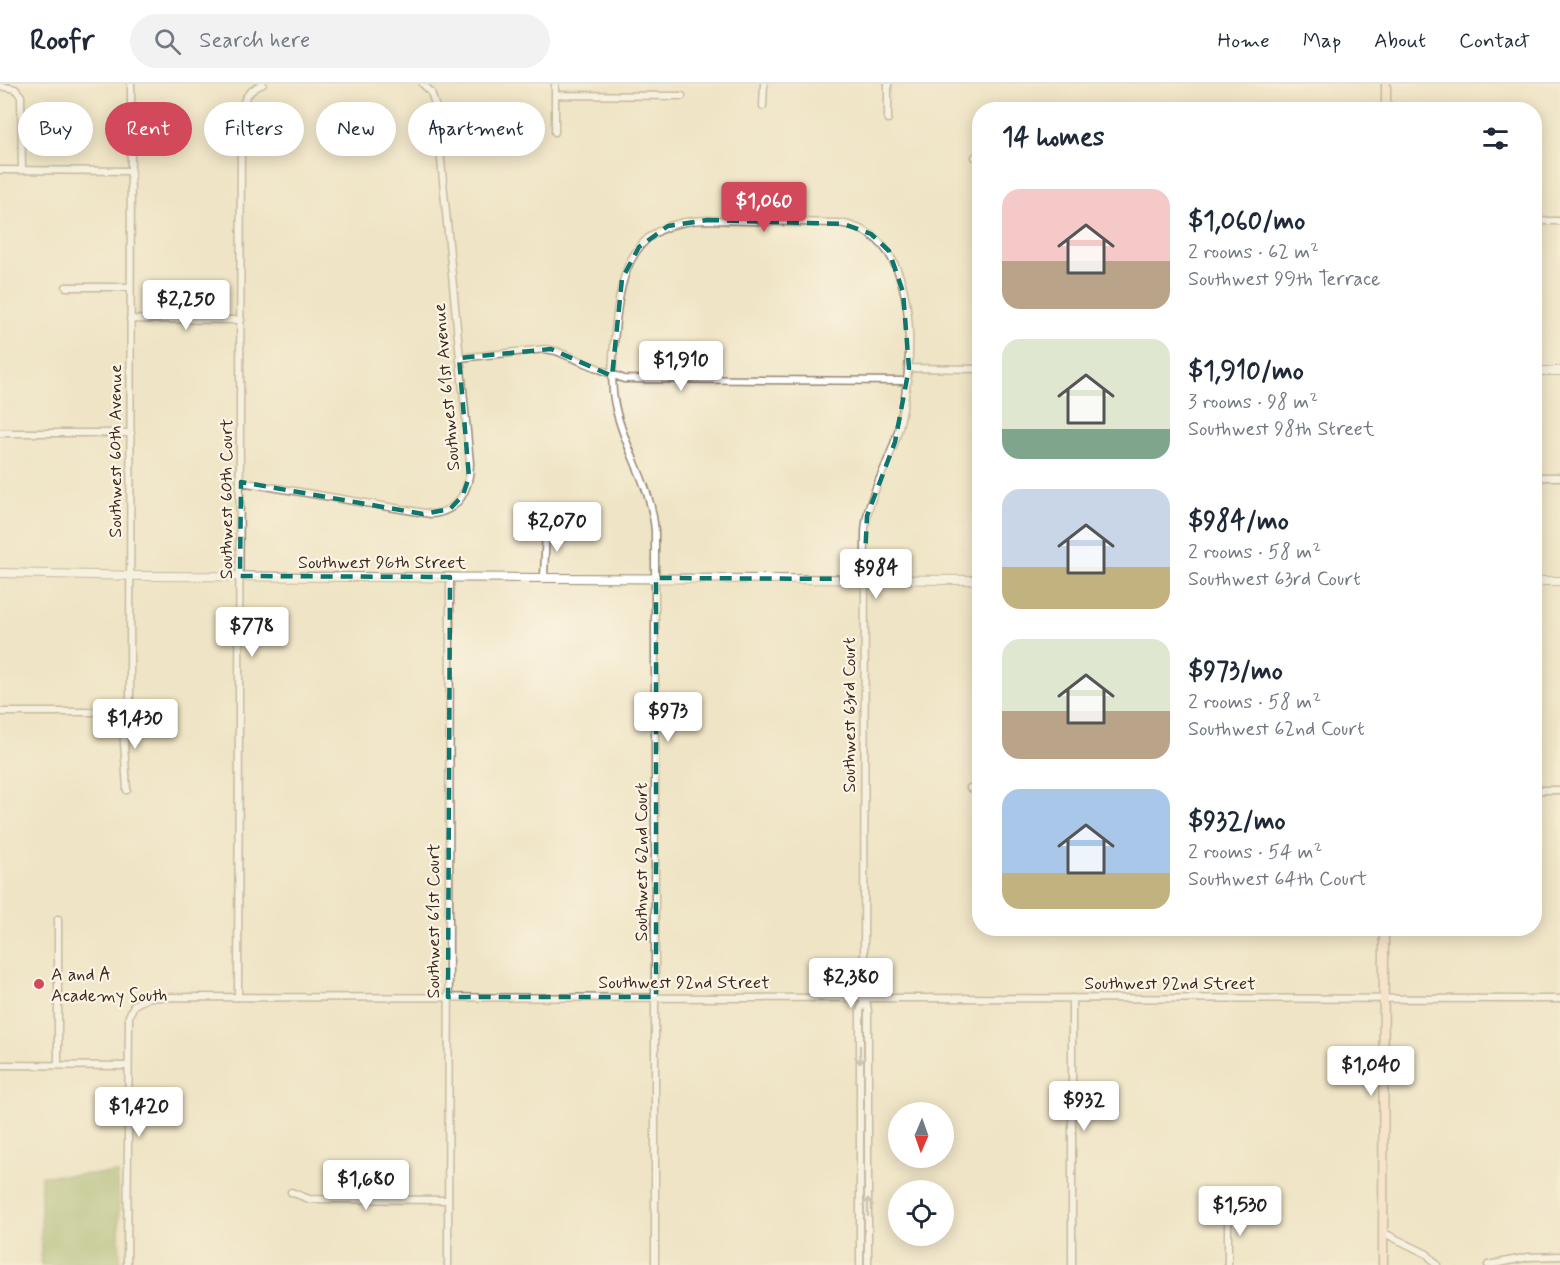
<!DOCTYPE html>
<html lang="en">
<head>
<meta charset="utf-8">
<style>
	:root { --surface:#fff; --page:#f2f2f3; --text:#1f2937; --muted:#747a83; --line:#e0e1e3; --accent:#d1495b }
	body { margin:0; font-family:Mynerve,sans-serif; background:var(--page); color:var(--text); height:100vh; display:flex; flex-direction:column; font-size:22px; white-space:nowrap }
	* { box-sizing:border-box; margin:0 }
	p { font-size:20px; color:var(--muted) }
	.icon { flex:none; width:33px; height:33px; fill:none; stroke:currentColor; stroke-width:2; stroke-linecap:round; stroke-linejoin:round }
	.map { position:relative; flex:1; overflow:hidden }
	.side { position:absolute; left:972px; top:18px; width:570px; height:834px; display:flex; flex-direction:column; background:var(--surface); border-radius:24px; box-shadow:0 3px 15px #0003 }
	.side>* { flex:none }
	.hud { position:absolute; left:18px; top:18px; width:570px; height:54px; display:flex; gap:12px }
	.needle { width:39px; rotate:182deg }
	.tools { position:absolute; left:888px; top:1018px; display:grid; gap:12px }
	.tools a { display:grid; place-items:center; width:66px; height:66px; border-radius:50%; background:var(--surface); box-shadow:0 3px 15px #0003; font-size:30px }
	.price { position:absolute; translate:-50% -51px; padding:0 14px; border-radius:6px; background:#fff; color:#222; font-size:20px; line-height:39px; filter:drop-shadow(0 2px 3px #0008) }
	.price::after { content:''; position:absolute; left:50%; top:36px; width:18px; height:14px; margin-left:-9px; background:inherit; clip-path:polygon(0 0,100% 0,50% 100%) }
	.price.on { background:var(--accent); color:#fff }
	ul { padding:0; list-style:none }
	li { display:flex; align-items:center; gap:18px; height:150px; padding:0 30px }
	li span { display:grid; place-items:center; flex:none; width:168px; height:120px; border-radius:18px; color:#555 }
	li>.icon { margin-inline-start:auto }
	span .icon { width:72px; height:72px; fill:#fffc; stroke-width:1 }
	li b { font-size:26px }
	h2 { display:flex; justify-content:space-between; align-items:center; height:72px; padding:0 30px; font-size:26px }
	.chip { padding:0 21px; border-radius:27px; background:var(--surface); box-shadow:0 3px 15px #0003; font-size:21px; line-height:54px }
	.chip.on { background:var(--accent); color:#fff }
	header { display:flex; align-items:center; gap:36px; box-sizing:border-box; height:84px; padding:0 30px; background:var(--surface); border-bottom:2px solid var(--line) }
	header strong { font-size:28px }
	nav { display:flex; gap:33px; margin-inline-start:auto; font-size:21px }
	.search { width:420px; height:54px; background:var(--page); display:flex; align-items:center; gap:15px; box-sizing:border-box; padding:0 21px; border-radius:33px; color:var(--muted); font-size:22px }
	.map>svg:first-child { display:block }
	.forest { fill:#93ad5f; stroke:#676c3e; stroke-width:1.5 }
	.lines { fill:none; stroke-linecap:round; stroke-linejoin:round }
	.minor-casing { stroke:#958772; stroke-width:9 }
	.tertiary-casing { stroke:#958772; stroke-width:10 }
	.secondary-casing { stroke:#958772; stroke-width:11 }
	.minor { stroke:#fff; stroke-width:6 }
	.tertiary { stroke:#fff; stroke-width:8 }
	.secondary { stroke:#fde4d0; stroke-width:8 }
	.oneway { stroke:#a79f9a }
	.marked { fill:none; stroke:#0f766e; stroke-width:4.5; stroke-dasharray:12 8; stroke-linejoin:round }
	.poi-dot { fill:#d1495b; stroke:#fcf5e5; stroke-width:2 }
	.labels { text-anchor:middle; stroke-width:4.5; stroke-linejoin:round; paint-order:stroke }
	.street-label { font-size:18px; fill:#3b2a1e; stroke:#fcf5e5 }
	.poi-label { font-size:18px; fill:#3b2a1e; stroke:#fcf5e5; text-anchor:start }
</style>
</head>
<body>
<header>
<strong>Roofr</strong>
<div class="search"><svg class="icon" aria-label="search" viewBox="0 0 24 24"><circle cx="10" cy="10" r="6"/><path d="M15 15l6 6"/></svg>Search here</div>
<nav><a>Home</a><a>Map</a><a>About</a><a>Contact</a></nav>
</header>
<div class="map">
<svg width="1560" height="1181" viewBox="0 0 1560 1181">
	<rect width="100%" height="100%" fill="#fcf5e5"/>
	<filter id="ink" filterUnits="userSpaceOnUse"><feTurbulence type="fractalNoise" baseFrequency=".0167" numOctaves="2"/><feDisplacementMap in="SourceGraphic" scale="12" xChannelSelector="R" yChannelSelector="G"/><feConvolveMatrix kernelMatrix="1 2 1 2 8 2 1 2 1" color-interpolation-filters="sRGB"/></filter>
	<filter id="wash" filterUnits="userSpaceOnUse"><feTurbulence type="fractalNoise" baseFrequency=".008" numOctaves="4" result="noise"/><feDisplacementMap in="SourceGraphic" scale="24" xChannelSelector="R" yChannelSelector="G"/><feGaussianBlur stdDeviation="1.35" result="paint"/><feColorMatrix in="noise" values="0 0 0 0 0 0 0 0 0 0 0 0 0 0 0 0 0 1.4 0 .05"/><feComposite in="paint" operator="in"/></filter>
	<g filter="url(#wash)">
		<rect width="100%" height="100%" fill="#efe4c5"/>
		<path class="forest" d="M118,1089L120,1181H41V1092Z"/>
	</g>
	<g filter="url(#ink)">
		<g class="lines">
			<g class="minor-casing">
				<path id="minor" d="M0,2L15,5L21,12L22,86
					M555,11L682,12
					M763,22L764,0
					M888,35V0
					M555,48V0
					M975,73H980
					M0,86L131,87
					M1534,137H1560
					M66,203H130
					M130,235L241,236
					M459,274L545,265L556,267L624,295L908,297
					M909,284L980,285
					M0,349H131
					M1534,393H1560
					M241,398L431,430C459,428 470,405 470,379L436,24L431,8L423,0
					M544,493L546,444
					M122,627L127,706
					M0,628H119L126,625L130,619L131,0
					M970,704L980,705
					M1534,706H1560
					M58,835V981
					M238,913L241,36C242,17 245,8 263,0
					M0,981L128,982
					M291,1108L309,1115L448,1116
					M1228,1124V1181
					M1384,1149L1427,1170L1437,1181
					M127,1181L129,932L134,921L149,913L1560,915
					M448,1181L450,493
					M655,1181V447C651,399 624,366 615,321C610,298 613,271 615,247C621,184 633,137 707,136L838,139C926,149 914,285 898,347C889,382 867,411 865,448L864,902L868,927V1181
					M860,1181V927L865,914
					M1072,1181V914
					M1488,1181L1529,1173L1560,1172"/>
			</g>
			<g class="tertiary-casing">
				<path id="tertiary" d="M1534,287H1560
					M0,489L141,492L980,496
					M1534,497H1560"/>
			</g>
			<g class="secondary-casing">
				<path id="secondary" d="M1386,26V0
					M1383,1181L1384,844"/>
			</g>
			<use href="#minor" class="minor"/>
			<use href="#tertiary" class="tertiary"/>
			<use href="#secondary" class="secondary"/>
		</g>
		<defs><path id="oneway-shaft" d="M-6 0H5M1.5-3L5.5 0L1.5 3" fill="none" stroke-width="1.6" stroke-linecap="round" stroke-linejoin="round" transform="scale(1.5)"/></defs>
		<g class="oneway">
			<use href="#oneway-shaft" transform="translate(860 971) rotate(90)"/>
			<use href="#oneway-shaft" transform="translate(868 1123) rotate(-90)"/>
		</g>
	</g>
	<path d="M0 0H1560V1181H0ZM707,136L844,140L871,150L889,167L903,208L909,284L895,358L867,432L864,495L656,494V913H448L450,493L240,492L241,398L423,430L450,425L463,411L469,393L459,274L551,265L612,292L622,195L639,163L668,142Z" fill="#efe4c5" fill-opacity=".55" fill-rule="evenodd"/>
	<path class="marked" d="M707,136L844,140L871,150L889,167L903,208L909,284L895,358L867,432L864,495L656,494V913H448L450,493L240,492L241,398L423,430L450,425L463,411L469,393L459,274L551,265L612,292L622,195L639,163L668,142Z"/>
	<circle class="poi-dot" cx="39" cy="900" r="6"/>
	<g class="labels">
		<g class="street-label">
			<text transform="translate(446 303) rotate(-95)" y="6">Southwest 61st Avenue</text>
			<text transform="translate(115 367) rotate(-90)" y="6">Southwest 60th Avenue</text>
			<text transform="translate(226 415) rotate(-90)" y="6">Southwest 60th Court</text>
			<text x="382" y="484">Southwest 96th Street</text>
			<text transform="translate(849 631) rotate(-90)" y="6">Southwest 63rd Court</text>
			<text transform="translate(641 778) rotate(-90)" y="6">Southwest 62nd Court</text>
			<text transform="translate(433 837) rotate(-90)" y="6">Southwest 61st Court</text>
			<text x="684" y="904">Southwest 92nd Street</text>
			<text x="1170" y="905">Southwest 92nd Street</text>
		</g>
		<g class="poi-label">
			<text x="51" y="896">A and A<tspan x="51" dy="21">Academy South</tspan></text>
		</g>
	</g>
</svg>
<div class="tools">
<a><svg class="needle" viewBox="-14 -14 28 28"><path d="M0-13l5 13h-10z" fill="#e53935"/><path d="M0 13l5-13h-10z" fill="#747a83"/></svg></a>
<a><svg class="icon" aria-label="locate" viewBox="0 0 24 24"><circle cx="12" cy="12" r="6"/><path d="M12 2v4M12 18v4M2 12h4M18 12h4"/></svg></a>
</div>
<b class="price on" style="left:764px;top:149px">$1,060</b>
<b class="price" style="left:186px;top:247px">$2,250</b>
<b class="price" style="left:681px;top:308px">$1,910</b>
<b class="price" style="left:557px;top:469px">$2,070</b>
<b class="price" style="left:876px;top:516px">$984</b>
<b class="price" style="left:252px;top:574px">$778</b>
<b class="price" style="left:668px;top:659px">$973</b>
<b class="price" style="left:135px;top:666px">$1,430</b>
<b class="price" style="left:851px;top:925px">$2,380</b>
<b class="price" style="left:1371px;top:1013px">$1,040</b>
<b class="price" style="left:1084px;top:1048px">$932</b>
<b class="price" style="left:139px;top:1054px">$1,420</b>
<b class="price" style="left:366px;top:1127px">$1,680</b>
<b class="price" style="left:1240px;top:1153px">$1,530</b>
<div class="hud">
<a class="chip">Buy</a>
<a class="chip on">Rent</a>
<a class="chip">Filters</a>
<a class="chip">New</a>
<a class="chip">Apartment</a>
</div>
<section class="side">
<h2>14 homes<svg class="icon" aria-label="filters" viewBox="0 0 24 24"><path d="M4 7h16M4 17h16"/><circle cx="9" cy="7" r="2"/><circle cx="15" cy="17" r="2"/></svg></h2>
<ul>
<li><span style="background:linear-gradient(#f6c9c9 60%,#b9a48a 0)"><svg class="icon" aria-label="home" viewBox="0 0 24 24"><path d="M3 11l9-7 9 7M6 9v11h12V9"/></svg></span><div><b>$1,060/mo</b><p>2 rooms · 62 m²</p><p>Southwest 99th Terrace</p></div></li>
<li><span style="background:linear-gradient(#dfe7d0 75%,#7fa58c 0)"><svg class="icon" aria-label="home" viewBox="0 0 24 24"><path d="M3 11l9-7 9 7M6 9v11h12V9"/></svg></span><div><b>$1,910/mo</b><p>3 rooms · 98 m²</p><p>Southwest 98th Street</p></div></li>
<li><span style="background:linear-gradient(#c9d6e8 65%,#c2b280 0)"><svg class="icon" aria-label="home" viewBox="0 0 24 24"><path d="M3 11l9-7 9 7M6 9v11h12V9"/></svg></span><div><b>$984/mo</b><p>2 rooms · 58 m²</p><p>Southwest 63rd Court</p></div></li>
<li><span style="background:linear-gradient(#dfe7d0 60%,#b9a48a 0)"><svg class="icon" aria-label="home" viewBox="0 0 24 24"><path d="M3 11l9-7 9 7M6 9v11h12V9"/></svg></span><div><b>$973/mo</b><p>2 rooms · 58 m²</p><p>Southwest 62nd Court</p></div></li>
<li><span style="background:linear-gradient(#a9c7e8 70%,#c2b280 0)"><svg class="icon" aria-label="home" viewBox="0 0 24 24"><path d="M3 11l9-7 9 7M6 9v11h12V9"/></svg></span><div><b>$932/mo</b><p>2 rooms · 54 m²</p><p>Southwest 64th Court</p></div></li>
</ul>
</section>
</div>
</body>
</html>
